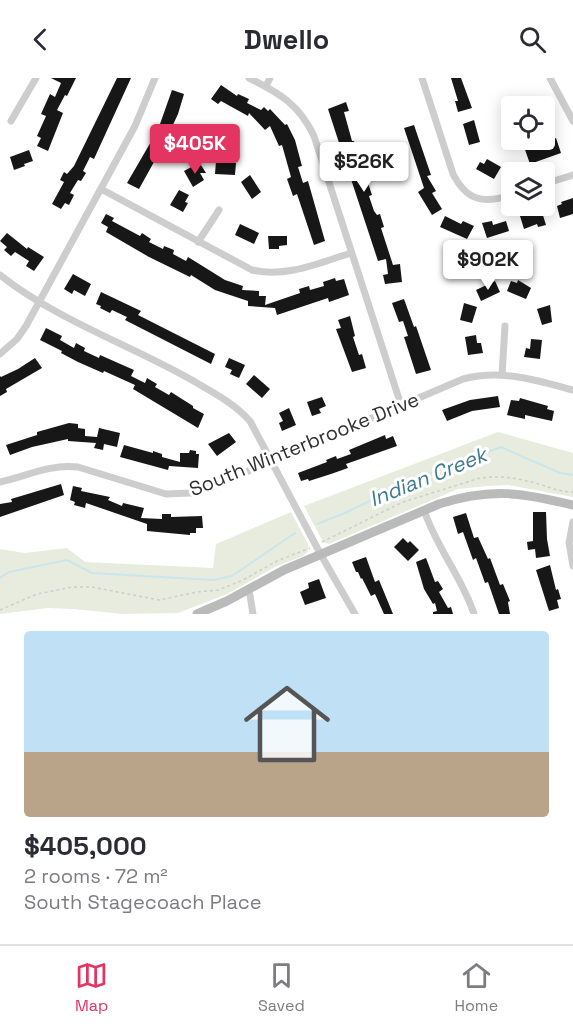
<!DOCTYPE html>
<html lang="en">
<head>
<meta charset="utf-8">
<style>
	:root { --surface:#fff; --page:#f7f7f7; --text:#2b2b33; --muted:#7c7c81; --line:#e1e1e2; --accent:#e43461 }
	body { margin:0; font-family:"Space Grotesk",sans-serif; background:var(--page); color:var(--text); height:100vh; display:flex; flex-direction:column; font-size:22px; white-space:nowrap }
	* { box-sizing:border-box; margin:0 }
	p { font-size:20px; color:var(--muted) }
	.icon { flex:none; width:33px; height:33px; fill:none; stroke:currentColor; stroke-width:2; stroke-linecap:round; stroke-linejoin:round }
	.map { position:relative; height:536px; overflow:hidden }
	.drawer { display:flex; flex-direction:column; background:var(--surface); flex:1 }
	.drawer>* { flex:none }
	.buttons { position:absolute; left:501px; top:18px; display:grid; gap:12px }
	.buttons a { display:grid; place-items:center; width:54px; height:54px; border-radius:6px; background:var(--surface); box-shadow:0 3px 15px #0003; font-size:30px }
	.price { position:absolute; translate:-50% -51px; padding:0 14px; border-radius:6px; background:#fff; color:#222; font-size:20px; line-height:39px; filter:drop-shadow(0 2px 3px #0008) }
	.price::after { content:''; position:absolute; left:50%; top:36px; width:18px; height:14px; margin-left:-9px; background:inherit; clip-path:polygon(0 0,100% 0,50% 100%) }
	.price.current { background:var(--accent); color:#fff }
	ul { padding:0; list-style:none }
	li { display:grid; align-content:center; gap:12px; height:318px; padding:0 24px }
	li+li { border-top:2px solid var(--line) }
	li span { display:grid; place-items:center; height:186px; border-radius:6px; color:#555 }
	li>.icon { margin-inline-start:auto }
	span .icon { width:108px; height:108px; fill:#fffc; stroke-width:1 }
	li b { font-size:26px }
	header { display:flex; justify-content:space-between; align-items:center; height:78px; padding:0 24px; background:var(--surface); font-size:27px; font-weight:700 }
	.menu { display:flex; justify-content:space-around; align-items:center; height:84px; border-top:2px solid var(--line); background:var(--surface); font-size:16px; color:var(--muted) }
	.menu a { display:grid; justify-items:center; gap:3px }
	.menu .current { color:var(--accent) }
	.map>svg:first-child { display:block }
	.green { fill:#e8ecde }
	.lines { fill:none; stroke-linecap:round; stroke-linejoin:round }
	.stream { stroke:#cae5ec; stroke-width:2 }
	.building { fill:#171717 }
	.path { stroke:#cdcdcd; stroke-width:1.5; stroke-dasharray:3 3; stroke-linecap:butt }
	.street { stroke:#cdcdcd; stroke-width:7 }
	.secondary { stroke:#bababa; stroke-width:9 }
	.labels { text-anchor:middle; stroke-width:6; stroke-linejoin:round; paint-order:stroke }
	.street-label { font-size:20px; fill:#303030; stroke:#fff }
	.water-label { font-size:21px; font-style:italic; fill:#3b7b8c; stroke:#fff }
</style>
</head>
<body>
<header><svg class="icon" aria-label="back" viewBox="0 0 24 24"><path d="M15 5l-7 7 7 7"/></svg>Dwello<svg class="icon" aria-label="search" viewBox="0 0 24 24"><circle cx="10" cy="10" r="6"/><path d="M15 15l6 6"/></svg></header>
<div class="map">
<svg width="573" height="536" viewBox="0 0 573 536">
	<rect width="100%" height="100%" fill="#fff"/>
	<path class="green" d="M498,354L573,375V419L508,407L487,408L458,411L329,466L323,464L304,428Z
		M291,434L308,466V473L303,478L275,489L227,516L178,535L123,536L73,531L48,530L0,536V471L25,475L67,470L85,484L213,490L216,466Z"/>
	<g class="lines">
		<path class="stream" d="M317,446L345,435L415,401L501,369L560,395L573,397
			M0,500L9,494L67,482L92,495L213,502L232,498L295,455"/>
	</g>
	<path class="building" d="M51,0H76L67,18L65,17L57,32L63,35L48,73L37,68L41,60L37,58L46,38L41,36L50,16L55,19L61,5Z
		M117,0H131L99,70L94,81L90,79L83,93L86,95L81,103L78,102L70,115L74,117L69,127L65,125L61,131L52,126L64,104L60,102L64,94L67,96L74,88Z
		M451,0H461L472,30L458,34L455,23H458Z
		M221,7L237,18L238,16L249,21L247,25L261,32L264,29L268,33L270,31L285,47L287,46L295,62L302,88L298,89L303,105L308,103L325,163L314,167L297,116L293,118L287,101L291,99L282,67L279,68L270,48L265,52L249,35L248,38L221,23L218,26L211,21Z
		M172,12L184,16L178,36L164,66L139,111L127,105L152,62L154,63Z
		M346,24L349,33L344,34L352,63H354L372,117L369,118L374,133L377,137L380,136L384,149L381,150L393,187L400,186L402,204L385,206L383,197L388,196L386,181L378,183L348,92L351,91L347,75L343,77L328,31Z
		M474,42L480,64L469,67L463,46Z
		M414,47L431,97L427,98L436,113L432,115L442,131L432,137L418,114L424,110L404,50Z
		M556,60L561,75L530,86L523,66L532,63L533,67Z
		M29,72L33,83L24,86L25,88L14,92L10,79Z
		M487,81L501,89L494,101L476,91L480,84L484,86Z
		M216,83L236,85L235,97L215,96Z
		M195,87L196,90L201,87L206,95H200L204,102L193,109L184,93Z
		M250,97L261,114L252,121L241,104Z
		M179,112L189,117L185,124L188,125L183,134L170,127Z
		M573,120V136L560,140L557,128L562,126L561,124Z
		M541,131L546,147L538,149L537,146L524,151L520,138Z
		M106,136L114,140L112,143L140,158L142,155L151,161L149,164L163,171L164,168L174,172L173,176L186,183L188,179L225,202L243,208L242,212L259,213V218H266L265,227L300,215L299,211L309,208L310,212L324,208L323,204L335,200L336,203L344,201L349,217L329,224L328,220L277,237L275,230L248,228V223L215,212L191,197L190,199L149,179L106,154L108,149L101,145Z
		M445,138L461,146L463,143L474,148L467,161L440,149Z
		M492,143L493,147L506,143L509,153L487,160L482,145Z
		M240,146L259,155L254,166L235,157Z
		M7,155L27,171L28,169L44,179L34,193L26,188L29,183L15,174L11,178L4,172L7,169L0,163Z
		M268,158H287V167L279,168V171H269Z
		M73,196L91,206L85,218L74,212L72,216L64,211Z
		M518,202L531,210L526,221L507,213L511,203L517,205Z
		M495,203L500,214L481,223L476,212Z
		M101,214L141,233L138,237L215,276L211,286L125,242L127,239L112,232L110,235L100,230L101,228L96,226Z
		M404,221L414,249L416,248L431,292L416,296L404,259L408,258L403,243L399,244L392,225Z
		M464,225L477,229L472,245L460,242Z
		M550,227L552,244L542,247L537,231Z
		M350,238L355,258L353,259L359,277L362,276L366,290L352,294L336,251L341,250L338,242Z
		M46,250L62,258L60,262L74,270L76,265L85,270L84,273L99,280L100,277L134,292L131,298L145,305L147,300L157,306L155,309L169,317L171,314L193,328V330L204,336L198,350L133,311L135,307L104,293L103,295L78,284L61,275L62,273L40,262Z
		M476,257L477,265H481L483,275L468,277L465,259Z
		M531,261L542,262L540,281L524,279L526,270L530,271Z
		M35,280L42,290L6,311L7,314L0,318V298L1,299L18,291Z
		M229,280L245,287L239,300L230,296L232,292L225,289Z
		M254,297L270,311L262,320L246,306Z
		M498,318L500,329L472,333L447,343L442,332L470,322Z
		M322,319L326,328L319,331L321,335L312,338L307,324Z
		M520,320L548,328L547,331L554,333L552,343L525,337V341L507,337L511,322L519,323Z
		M289,330L296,347L282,353L279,345L283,343L279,335Z
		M69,345L78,346V350L85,351V358L97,359L99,350L120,355L117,369L104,366L103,372L94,370L96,365L68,363V361L32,369L10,377L6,367L37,357V354Z
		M229,355L236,364L217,378L208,366Z
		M385,357L386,361L393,358L397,368L346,386L348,390L331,396L309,403L308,401L301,403L298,395L327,384L326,382L336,378L337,381L351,376L349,372Z
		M124,367L153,375V373L162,376V379L180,384V375H189L190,372L196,373V376H199L198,390L169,388L168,392L120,379Z
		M61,406L64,417L0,439V426L12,424L11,421Z
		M73,408L82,410L81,413L110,419L108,422L122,428L123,425L144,430L141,440L162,441V436H171V439L202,438L203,450H196V455H190V457L147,453V446L86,425L85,430L74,427L75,424L70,422Z
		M533,434H546L547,461L550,478L536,480L535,471L528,472L527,464L533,463Z
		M466,435L474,460L478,459L488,481L490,480L500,507L503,506L510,523L508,524L510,536H499L488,504L485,505L476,480L473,482L463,454L458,456L453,439Z
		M403,460L408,465L410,463L419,472L408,483L394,469Z
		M366,479L375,504L379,502L393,536H384L375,516L371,518L362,500L361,501L358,494H356L352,484Z
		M426,480L435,504L438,503L443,511L439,514L448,530L451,529L453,536H433V534L437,533L435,525L433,526L424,511L416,484Z
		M550,487L556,512L558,511L561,521L557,522L559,530L549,533L536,492Z
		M319,501L326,520L305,527L300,514L309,510L308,505Z"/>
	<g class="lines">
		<path class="path" d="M322,464L403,424L480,400C496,398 512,399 527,403C543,406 556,414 573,414
			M0,532L37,516L72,509H92L159,522L197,514L218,512L241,503L277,483L310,470"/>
		<path class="street" d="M249,0C279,15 299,26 314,58L401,327
			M422,0L453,96C467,123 483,126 512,117
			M550,0L573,43
			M266,8L270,0
			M11,43L36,0
			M544,106L573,97
			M101,111L252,192C286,200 319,185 351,175
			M198,164L219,132
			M0,197C57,242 128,266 190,301C212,314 233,324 250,343L321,477L355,536
			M0,276L17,261L26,248L135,48L155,0
			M502,297L505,248
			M0,404C28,398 48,386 78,389L166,416L190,415L206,411L463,301C501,291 536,302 573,312
			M424,432C436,469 462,499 474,536
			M573,444L569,465L573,488
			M249,511L253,536"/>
		<path class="secondary" d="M197,536L227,523L284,492L439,426C493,409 520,415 573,427"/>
	</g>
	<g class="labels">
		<g class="street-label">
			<text transform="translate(304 366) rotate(-22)" y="7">South Winterbrooke Drive</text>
		</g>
		<g class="water-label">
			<text transform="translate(428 399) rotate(-22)" y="7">Indian Creek</text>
		</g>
	</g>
</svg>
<div class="buttons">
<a><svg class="icon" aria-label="locate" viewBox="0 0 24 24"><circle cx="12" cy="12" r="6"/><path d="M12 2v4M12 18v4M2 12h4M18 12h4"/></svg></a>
<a><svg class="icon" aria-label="layers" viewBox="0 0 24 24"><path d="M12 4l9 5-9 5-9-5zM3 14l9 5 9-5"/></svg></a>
</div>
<b class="price current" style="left:195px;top:97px">$405K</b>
<b class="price" style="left:364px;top:115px">$526K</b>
<b class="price" style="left:488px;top:213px">$902K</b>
</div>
<section class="drawer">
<ul>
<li><span style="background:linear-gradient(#bfe0f5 65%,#b9a48a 0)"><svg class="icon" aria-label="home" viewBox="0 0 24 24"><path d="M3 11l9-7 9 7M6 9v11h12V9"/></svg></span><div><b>$405,000</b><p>2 rooms · 72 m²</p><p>South Stagecoach Place</p></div></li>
</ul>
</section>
<nav class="menu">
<a class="current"><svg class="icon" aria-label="map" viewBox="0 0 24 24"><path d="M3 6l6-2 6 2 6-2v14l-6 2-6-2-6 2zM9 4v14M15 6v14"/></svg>Map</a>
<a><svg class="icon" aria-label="saved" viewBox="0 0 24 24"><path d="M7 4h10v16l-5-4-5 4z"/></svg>Saved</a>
<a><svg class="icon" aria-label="home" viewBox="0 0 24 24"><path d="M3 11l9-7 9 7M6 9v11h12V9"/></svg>Home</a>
</nav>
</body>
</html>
